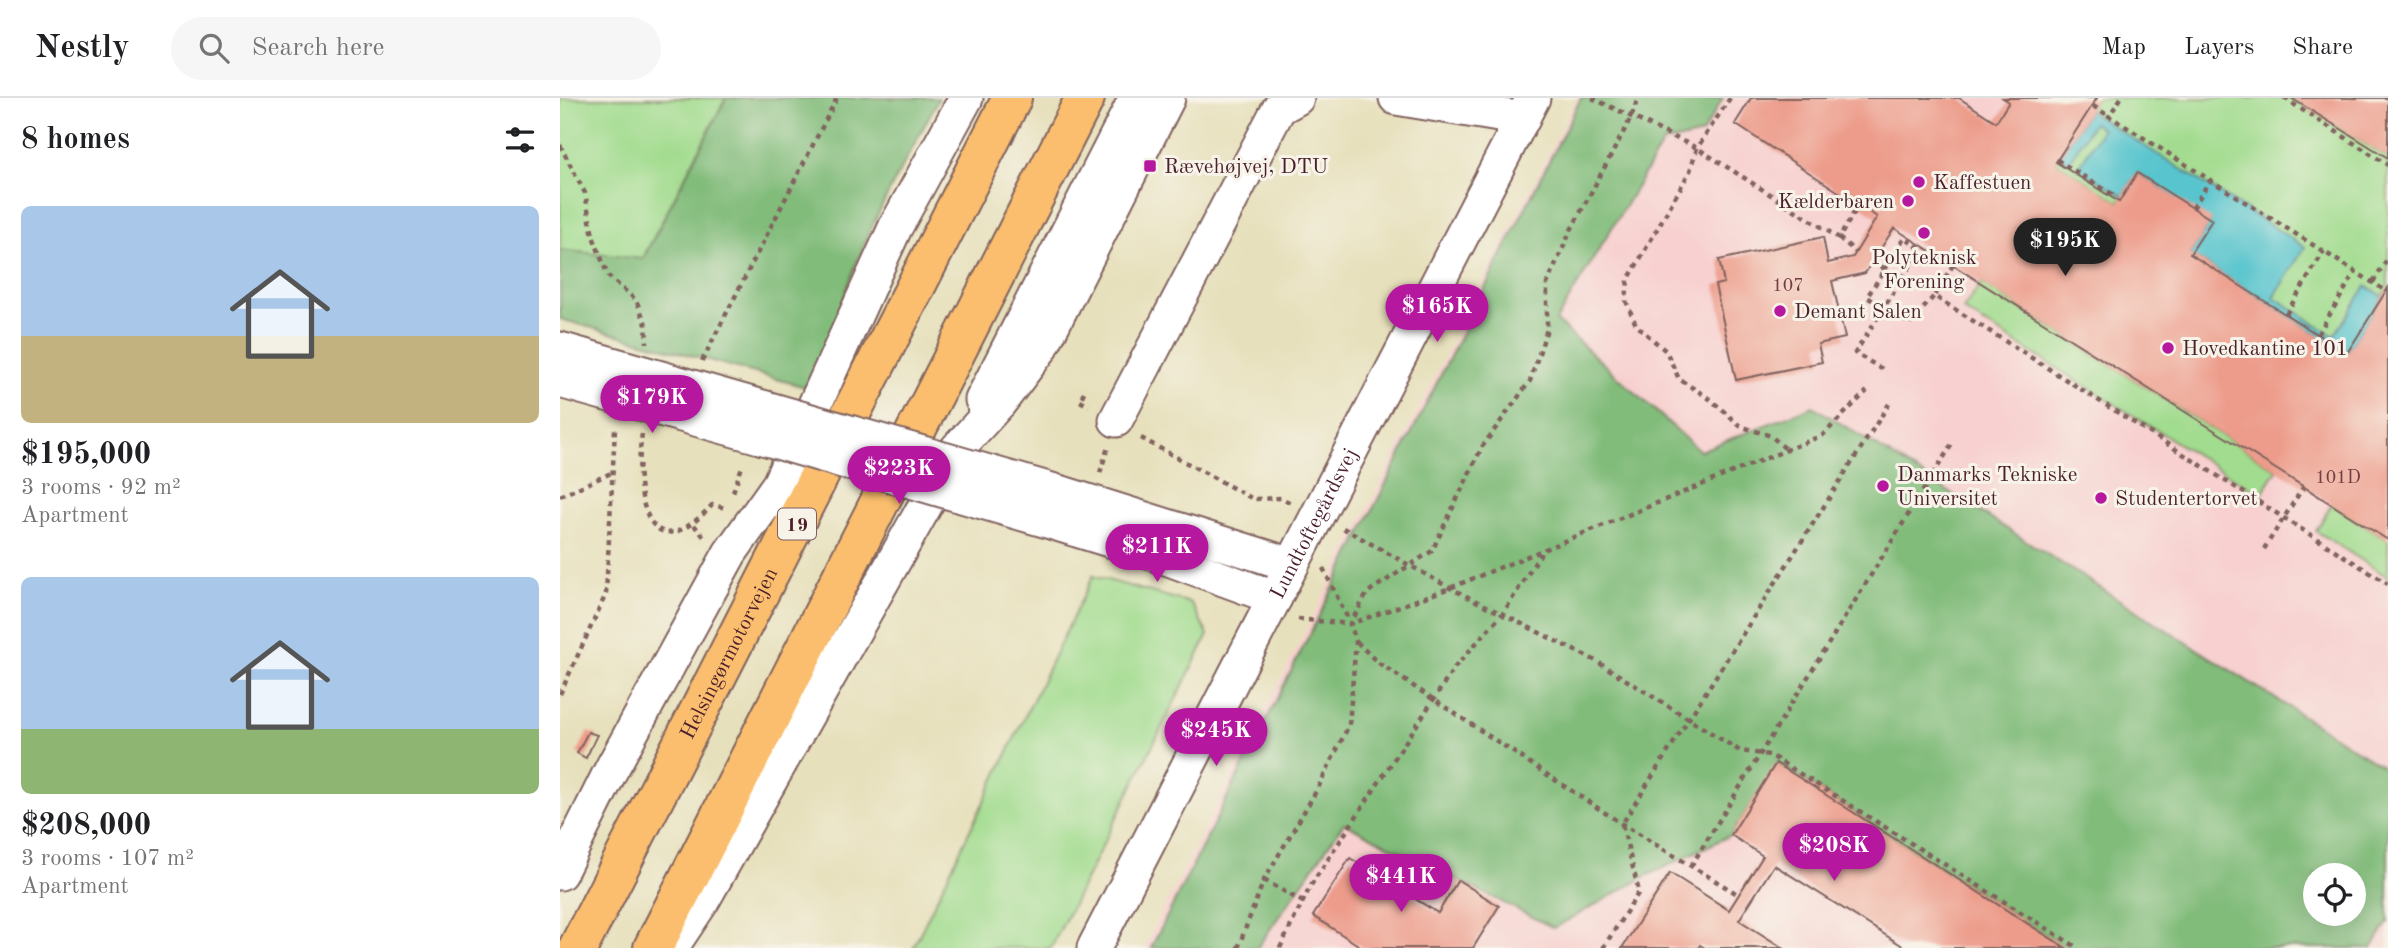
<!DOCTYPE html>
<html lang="en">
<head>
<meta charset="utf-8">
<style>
	:root { --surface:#fff; --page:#f6f6f6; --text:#202124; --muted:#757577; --line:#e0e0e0; --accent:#b5179e }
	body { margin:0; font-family:"Old Standard TT",serif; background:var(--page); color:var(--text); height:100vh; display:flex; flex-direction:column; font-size:26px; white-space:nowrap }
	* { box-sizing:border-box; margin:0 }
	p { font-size:23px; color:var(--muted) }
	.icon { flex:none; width:38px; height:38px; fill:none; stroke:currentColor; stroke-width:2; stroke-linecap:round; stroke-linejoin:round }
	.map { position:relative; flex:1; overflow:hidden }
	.drawer { display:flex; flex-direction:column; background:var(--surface); width:560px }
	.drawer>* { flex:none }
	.fabs { position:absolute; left:1743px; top:765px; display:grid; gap:14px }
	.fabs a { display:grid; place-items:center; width:63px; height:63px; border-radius:50%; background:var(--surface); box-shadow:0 7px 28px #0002; font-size:35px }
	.price { position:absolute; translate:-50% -60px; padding:0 16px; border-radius:24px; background:var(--accent); color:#fff; font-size:23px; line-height:46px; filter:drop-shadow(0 2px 4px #0008) }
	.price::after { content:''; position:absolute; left:50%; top:42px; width:21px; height:16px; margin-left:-10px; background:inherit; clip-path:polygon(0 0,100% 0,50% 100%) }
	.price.active { background:#222; color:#fff }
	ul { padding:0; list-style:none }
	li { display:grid; align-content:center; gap:14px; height:371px; padding:0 21px }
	li span { display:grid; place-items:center; height:217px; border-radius:10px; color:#555 }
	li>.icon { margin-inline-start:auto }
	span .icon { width:126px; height:126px; fill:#fffc; stroke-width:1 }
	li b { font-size:30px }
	h2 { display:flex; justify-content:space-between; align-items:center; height:84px; padding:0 21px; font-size:30px }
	header { display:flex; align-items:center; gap:42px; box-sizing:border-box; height:98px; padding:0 35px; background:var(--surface); border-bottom:2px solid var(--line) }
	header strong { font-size:33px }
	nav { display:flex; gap:38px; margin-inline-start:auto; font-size:24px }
	.search { width:490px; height:63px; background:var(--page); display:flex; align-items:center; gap:18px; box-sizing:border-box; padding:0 24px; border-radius:38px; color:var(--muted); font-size:26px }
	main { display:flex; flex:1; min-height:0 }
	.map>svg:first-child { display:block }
	.built { fill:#f7d0cf; fill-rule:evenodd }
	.green { fill:#a2dc8f; stroke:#767e5d; stroke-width:2 }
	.forest { fill:#81bc7a; stroke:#666e52; stroke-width:2; fill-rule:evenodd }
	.water { fill:#58c5ce; stroke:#51727c; stroke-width:2 }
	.building { fill:#ed9c8b }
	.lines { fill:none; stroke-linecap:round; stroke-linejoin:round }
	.minor-casing { stroke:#81635e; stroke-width:37 }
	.highway-casing { stroke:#81635e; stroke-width:42 }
	.path { stroke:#81635e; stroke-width:4.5; stroke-dasharray:5 5; stroke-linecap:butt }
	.minor { stroke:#fff; stroke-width:33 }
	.highway { stroke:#fabe6e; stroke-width:38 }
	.minor-bridge-casing { stroke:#81635e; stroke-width:37; stroke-linecap:butt }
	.minor-bridge { stroke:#fff; stroke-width:33 }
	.poi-dot { fill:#b5179e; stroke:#f7f3e8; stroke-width:2.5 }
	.labels { text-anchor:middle; stroke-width:6; stroke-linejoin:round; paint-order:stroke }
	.number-label { font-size:18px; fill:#733e43 }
	.shield { fill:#f7f3e8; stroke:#7e5f64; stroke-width:2 }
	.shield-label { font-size:19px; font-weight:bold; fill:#4a1f2b }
	.poi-label { font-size:21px; fill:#4a1f2b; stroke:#f7f3e8; text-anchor:start }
	.street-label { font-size:21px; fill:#4a1f2b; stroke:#f7f3e8 }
</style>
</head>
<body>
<header>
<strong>Nestly</strong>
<div class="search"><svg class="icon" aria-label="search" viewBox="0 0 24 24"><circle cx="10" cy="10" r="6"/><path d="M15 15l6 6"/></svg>Search here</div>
<nav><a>Map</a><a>Layers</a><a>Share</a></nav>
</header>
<main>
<section class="drawer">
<h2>8 homes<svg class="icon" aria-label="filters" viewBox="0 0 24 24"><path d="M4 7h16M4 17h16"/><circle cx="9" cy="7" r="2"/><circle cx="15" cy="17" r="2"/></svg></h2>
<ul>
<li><span style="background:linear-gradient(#a9c7e8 60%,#c2b280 0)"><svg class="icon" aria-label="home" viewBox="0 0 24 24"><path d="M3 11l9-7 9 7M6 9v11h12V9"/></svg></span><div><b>$195,000</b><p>3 rooms · 92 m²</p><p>Apartment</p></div></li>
<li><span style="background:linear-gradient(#a9c7e8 70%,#8fb573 0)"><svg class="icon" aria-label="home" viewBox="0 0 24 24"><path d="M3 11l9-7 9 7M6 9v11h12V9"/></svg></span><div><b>$208,000</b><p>3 rooms · 107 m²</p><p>Apartment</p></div></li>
</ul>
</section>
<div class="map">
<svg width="1828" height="850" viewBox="0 0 1828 850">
	<rect width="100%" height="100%" fill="#f7f3e8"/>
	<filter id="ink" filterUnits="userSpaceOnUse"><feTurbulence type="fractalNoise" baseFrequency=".0143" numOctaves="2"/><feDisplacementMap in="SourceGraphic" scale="14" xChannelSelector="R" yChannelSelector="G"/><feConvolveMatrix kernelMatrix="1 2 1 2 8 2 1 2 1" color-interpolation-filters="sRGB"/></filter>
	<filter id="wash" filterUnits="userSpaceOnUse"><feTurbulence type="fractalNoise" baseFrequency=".00686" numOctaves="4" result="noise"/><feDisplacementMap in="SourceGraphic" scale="28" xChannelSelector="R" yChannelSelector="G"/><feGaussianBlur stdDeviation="1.57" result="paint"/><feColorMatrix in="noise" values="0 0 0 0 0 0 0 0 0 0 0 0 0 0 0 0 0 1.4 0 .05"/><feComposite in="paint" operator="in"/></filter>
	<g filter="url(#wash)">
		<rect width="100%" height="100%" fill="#e7e0bc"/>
		<path class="built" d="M1017,0H1828V850H584ZM1755,777H1794V816H1755Z"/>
		<path class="green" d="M0,0H166L82,162L0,152Z
			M1537,0H1731L1828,60V190L1787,255L1726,216L1651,123L1577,75L1559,104L1496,64Z
			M1421,185L1717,372L1701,397L1403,212Z
			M1772,406L1828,442V479L1756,433Z
			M533,478L631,505L648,537L491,850H353Z"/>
		<path class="forest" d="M166,0H379C352,51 323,101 301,154C282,199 271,247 249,290L0,221V152L83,161Z
			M1021,0H1163L1142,36L1103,45L996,223L1140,353L1253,308L1828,672V824L1812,850H1506L1217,665L1171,737L1088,777L994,830L784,725L697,850H591ZM1755,777H1794V816H1755Z"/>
		<path class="water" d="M1529,13L1745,149L1714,199L1774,238L1806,188L1823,198L1787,255L1630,156L1651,123L1577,75L1563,98L1518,70L1542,31L1533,25L1509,64L1499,59Z"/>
		<g id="blocks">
			<path class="building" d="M1191,0H1399L1436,24L1449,4L1443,0H1537L1496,64L1559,104L1577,75L1652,122L1630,156L1787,255L1828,190V442L1334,130L1305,175L1272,183L1285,240L1258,246L1262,264L1176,282L1155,187L1164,185L1159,162L1263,139L1268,165L1293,159L1317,119L1175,26Z
				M1731,0H1828V60Z
				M28,634L37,637L26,660L17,655Z
				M1216,665L1506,850H1346L1214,767L1179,822L1223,850H1145L1140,847L1138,850H1062L1110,775L1169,812L1203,758L1171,737Z
				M790,760L878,815L898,782L939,808L913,850H803L753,818Z"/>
		</g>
	</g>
	<g filter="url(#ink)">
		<use href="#blocks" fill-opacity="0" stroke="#81635e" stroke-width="2"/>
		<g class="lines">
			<g class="minor-casing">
				<g id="minor">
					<path d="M836,0L963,21"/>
					<path d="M0,251L206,310"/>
					<path d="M0,283L200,339"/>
					<path d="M422,302L576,0"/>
					<path d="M556,322L719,10L737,0"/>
					<path d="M502,395L732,467"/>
					<path d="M494,425L598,457L715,500"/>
					<path d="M0,775L51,672L170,455L219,386L335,130L406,0"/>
					<path d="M111,850L143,802L397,351L440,304L481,250L608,0"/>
					<path id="s1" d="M534,850L973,0"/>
				</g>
			</g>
			<g class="highway-casing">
				<g id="highway">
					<path id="s2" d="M18,850L452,0"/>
					<path d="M93,850L525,0"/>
				</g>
			</g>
			<path class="path" d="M1032,0L1137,50L1279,140L1298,108
				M1170,0L1137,50L1130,73L1068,182L1066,203L1076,227L1106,253L1119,281L1150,301L1180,328L1211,338L1227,352
				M1561,0L1549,18L1826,193
				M1724,0L1828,67
				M1533,8L1549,18
				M0,47L25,95L33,138L48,178L76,202L86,226L87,245
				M1497,62L1552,96L1551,99
				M1633,110L1650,82
				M1279,140L1296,154
				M1312,163L1325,171L1307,199L1350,226L1374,198
				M1393,167L1374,198L1828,486
				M1325,171L1344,140L1361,151
				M1813,184L1828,160
				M1726,216L1764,153
				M1758,236L1796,173
				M142,263L277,0
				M1322,271L1295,255L1363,148
				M524,294L520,303L529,308
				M82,336C73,390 85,480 152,407L166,410
				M581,340L693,401L721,400L731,405
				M540,375L548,349
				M173,394L183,366
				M0,398L51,375
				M134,427L145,440
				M783,430L890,490L1036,563L1180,653L1210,657L1518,850
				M1704,451L1744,388
				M763,470L790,525
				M738,521L790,526L890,490L1263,337L1307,293
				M797,544L817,564L1062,726L1179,797
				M0,596L46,496L55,331
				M1131,768L1392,346
				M704,782L743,804
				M678,850L704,782L758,690L789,627L796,543L790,526L808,494L872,453L922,349L970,283L987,231V186L1011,132L1071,20L1078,0
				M720,850L751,787L895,569L944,514L981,455
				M1043,850L1079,794L1062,726L1329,306"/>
			<use href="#minor" class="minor"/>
			<use href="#highway" class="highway"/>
			<g class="minor-bridge-casing">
				<path id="minor-bridge" d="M206,310L502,395
					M200,339L494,425"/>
			</g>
			<use href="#minor-bridge" class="minor-bridge"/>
		</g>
	</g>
	<g class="poi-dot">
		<rect x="583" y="61" width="14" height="14" rx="3.5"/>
		<circle cx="1359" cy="84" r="7"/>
		<circle cx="1348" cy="103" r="7"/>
		<circle cx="1364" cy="135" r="7"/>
		<circle cx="1220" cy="213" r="7"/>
		<circle cx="1608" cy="250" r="7"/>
		<circle cx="1323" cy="388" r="7"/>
		<circle cx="1541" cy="400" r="7"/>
	</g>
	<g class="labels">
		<g class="number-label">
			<text x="1228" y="193">107</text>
			<text x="1778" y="385">101D</text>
		</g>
		<rect class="shield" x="218" y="410.5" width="38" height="31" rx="5"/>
		<g class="shield-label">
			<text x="237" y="433">19</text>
		</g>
		<g class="poi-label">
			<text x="604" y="75">Rævehøjvej, DTU</text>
			<text x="1373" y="91">Kaffestuen</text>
			<text x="1334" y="110" text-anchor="end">Kælderbaren</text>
			<text x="1364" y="166" text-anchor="middle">Polyteknisk<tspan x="1364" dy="24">Forening</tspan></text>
			<text x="1234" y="220">Demant Salen</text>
			<text x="1622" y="257">Hovedkantine 101</text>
			<text x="1337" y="383">Danmarks Tekniske<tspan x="1337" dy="24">Universitet</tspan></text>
			<text x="1555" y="407">Studentertorvet</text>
		</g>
		<g class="street-label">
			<text dy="7" stroke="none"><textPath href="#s1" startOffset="478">Lundtoftegårdsvej</textPath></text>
			<text dy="7" stroke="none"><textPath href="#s2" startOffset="331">Helsingørmotorvejen</textPath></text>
		</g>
	</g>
</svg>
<div class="fabs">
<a><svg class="icon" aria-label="locate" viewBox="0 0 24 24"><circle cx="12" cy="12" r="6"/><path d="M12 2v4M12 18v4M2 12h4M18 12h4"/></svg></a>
</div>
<b class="price active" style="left:1505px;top:180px">$195K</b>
<b class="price" style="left:877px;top:246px">$165K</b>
<b class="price" style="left:92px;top:337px">$179K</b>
<b class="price" style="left:339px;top:408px">$223K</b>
<b class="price" style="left:597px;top:486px">$211K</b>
<b class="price" style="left:656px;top:670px">$245K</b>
<b class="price" style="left:1274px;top:785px">$208K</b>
<b class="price" style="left:841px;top:816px">$441K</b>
</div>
</main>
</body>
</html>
